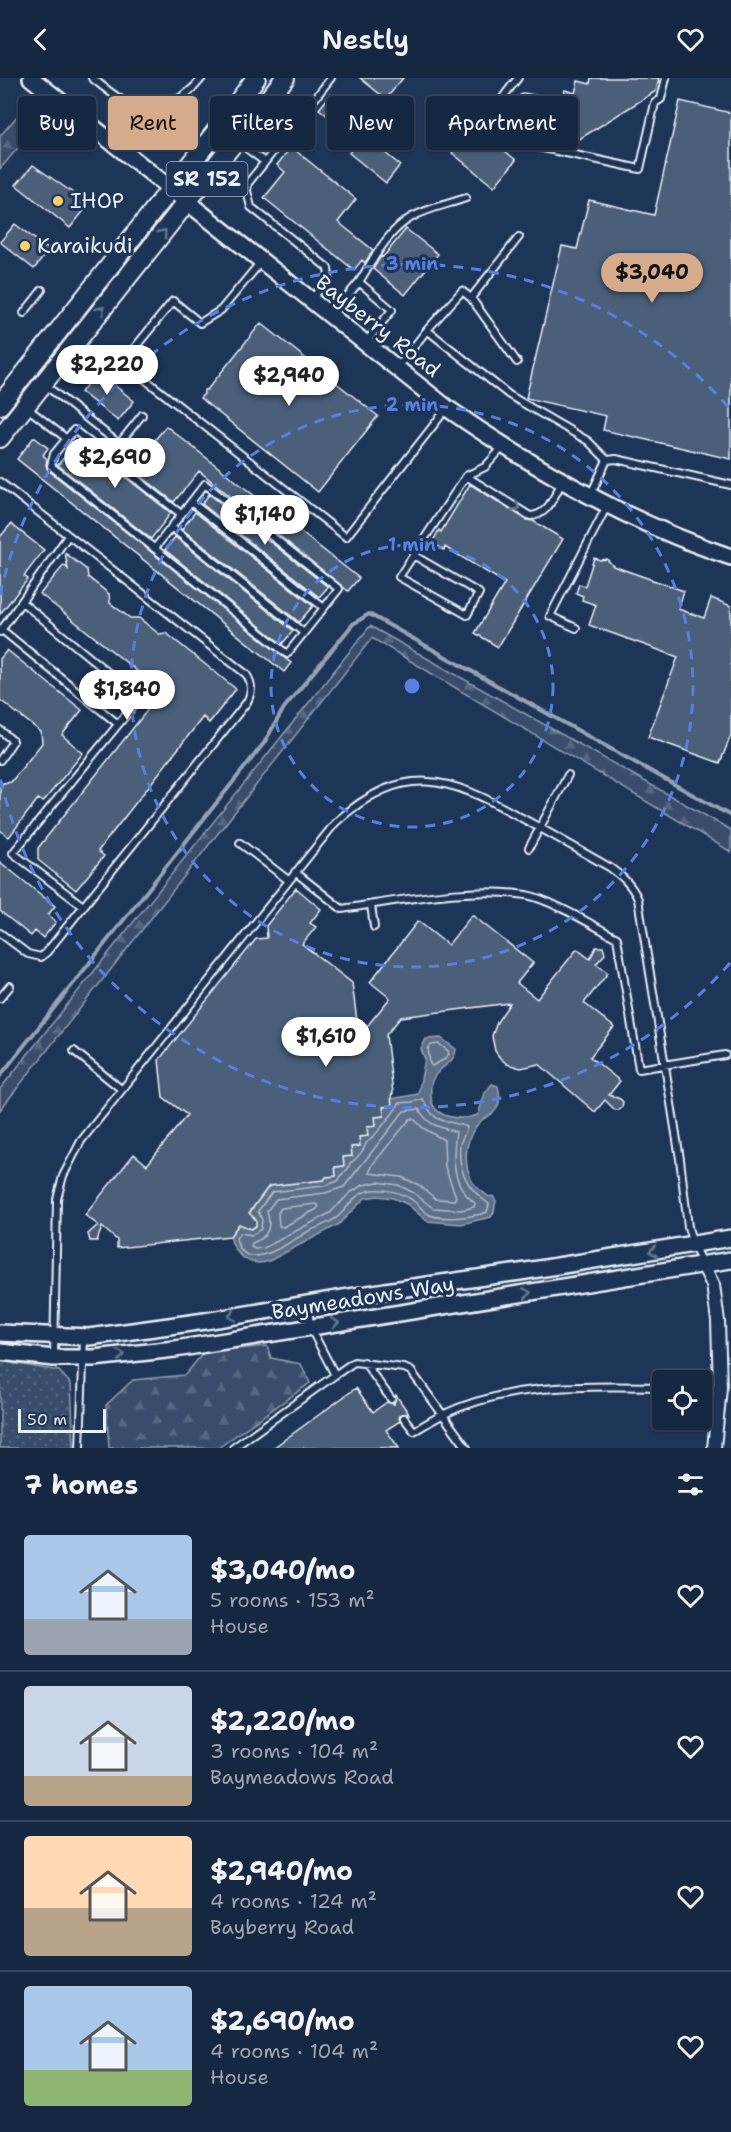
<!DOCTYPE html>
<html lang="en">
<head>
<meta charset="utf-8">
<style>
	:root { --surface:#162841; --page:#1f3048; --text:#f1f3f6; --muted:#9ea6b1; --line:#35445a; --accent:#d6ab8b }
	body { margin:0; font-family:"Shantell Sans",sans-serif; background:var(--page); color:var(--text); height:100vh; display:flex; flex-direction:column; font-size:22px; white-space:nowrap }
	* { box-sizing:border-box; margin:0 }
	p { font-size:20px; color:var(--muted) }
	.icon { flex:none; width:33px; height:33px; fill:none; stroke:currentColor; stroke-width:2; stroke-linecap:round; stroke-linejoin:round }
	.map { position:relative; height:1370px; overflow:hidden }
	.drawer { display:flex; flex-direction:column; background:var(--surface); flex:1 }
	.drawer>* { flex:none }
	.top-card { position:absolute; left:18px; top:18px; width:696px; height:54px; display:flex; gap:12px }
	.buttons { position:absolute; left:652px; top:1292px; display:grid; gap:12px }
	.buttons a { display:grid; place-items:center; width:60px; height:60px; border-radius:6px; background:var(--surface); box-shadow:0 2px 4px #0004,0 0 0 2px var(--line); font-size:30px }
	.scale { position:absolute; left:18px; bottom:15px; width:88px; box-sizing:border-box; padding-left:6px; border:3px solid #e8f1f8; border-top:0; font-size:16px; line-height:21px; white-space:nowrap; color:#e8f1f8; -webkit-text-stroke:4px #1d3557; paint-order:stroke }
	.price { position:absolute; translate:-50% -51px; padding:0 14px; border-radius:21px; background:#fff; color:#222; font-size:20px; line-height:39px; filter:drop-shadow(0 2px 3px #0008) }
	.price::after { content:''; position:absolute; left:50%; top:36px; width:18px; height:14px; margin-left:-9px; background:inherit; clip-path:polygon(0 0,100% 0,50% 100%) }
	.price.selected { background:var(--accent); color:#111 }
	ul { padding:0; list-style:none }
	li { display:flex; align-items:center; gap:18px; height:150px; padding:0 24px }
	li+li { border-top:2px solid var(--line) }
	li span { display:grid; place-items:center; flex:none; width:168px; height:120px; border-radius:6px; color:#555 }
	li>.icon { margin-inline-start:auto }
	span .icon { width:72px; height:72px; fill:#fffc; stroke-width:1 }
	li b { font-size:26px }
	h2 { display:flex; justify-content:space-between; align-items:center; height:72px; padding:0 24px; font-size:26px }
	.pill { padding:0 21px; border-radius:6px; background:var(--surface); box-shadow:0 2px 4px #0004,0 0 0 2px var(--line); font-size:21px; line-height:54px }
	.pill.selected { background:var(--accent); color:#111 }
	header { display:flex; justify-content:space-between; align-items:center; height:78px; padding:0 24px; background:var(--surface); font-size:27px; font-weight:600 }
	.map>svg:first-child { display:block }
	.grass { fill:url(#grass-dots); stroke:#909fb2; stroke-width:1.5 }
	.forest { fill:url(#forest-firs); stroke:#909fb2; stroke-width:1.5 }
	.water { fill:#5d7089; stroke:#95a4b5; stroke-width:1.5 }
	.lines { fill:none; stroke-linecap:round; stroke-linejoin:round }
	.shore { stroke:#b0bdcc; stroke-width:1.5 }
	.stream { stroke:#95a4b5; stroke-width:4 }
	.building { fill:#495e7a; stroke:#e8f1f8; stroke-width:1.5 }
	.service-casing { stroke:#e8f1f8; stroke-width:10 }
	.minor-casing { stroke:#e8f1f8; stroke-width:16 }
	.tertiary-casing { stroke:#e8f1f8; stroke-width:20 }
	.primary-casing { stroke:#e8f1f8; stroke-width:22 }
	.service { stroke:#1d3557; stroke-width:6 }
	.minor { stroke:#1d3557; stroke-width:12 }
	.tertiary { stroke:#1d3557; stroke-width:15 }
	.primary { stroke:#1d3557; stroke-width:18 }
	.oneway { stroke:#64778f }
	.ring { fill:none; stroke:#5a7fe2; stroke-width:3; stroke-dasharray:10 8 }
	.poi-dot { fill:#ffd166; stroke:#1d3557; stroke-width:2 }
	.labels { text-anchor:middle; stroke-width:6; stroke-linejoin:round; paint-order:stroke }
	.shield { fill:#1d3557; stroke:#abb9c8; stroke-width:1.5 }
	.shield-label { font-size:20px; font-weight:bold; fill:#e8f1f8 }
	.poi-label { font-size:21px; fill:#e8f1f8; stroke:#1d3557; text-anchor:start }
	.street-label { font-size:21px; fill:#e8f1f8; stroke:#1d3557 }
	.centre { fill:#5a7fe2; stroke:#1d3557; stroke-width:3 }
	.ring-label { font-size:18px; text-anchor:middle; font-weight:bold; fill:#5a7fe2; stroke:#1d3557; stroke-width:6; stroke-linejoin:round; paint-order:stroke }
</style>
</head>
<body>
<header><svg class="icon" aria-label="back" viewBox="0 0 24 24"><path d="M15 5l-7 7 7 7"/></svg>Nestly<svg class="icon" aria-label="heart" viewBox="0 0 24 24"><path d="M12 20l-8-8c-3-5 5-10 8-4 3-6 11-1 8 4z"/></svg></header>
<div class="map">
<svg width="731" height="1370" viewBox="0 0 731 1370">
	<defs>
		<pattern id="grass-dots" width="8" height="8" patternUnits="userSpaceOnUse" patternTransform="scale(1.5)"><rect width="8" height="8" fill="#374d6c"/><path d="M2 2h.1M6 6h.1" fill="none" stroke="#546782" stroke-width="1.8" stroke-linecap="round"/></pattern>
		<pattern id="forest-firs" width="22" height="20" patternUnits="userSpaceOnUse" patternTransform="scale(1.5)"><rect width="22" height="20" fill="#374d6c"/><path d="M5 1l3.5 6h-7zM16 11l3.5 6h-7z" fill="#546782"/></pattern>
	</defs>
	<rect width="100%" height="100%" fill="#1d3557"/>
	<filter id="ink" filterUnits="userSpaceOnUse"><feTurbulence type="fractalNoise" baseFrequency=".0167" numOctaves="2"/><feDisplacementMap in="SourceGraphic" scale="12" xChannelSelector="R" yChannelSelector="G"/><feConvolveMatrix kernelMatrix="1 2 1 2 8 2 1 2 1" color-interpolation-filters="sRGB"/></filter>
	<g filter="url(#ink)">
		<path class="grass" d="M0,1283L59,1293L71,1306L74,1370H0Z"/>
		<path class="forest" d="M31,22L63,45L52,60L35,50L0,91V58Z
			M370,548L731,752V774L372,560L0,1032V1011Z
			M267,1268L271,1280L301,1286L310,1305L218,1370H109L106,1327L133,1302L185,1297L204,1274Z"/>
		<path class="water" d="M441,960L456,971C455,987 436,989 432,1003C430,1007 431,1013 431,1017C431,1041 461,1043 478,1037L485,1015L492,1006L498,1008C500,1016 501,1027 494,1034C491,1038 485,1039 482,1042C465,1057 462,1083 472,1103C476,1110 483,1114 489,1119L493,1118L496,1123L494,1134L491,1139L461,1146L427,1143L407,1126L393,1120L378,1118L365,1120L338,1147L269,1183C250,1190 234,1177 230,1158L242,1142L249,1151L256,1148L255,1140L247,1138L269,1108L324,1102L326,1099L336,1098L335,1089L344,1088L343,1079L352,1078L351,1069L359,1059L368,1058L367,1049L376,1048L375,1039L384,1038L383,1029L392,1028L391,1021L418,1016L425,981L421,971L426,961Z"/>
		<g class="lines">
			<path class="shore" d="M439,966L448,973L449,976L445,981L432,988L430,986L428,971L431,967Z
				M423,1021C437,1050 443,1039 467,1049C466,1055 461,1061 460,1067C457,1093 469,1112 489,1126L487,1134C474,1139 440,1143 428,1136C422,1132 417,1125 411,1121C398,1113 376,1108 362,1115C351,1120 346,1133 336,1140C328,1146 317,1149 307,1154C290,1164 243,1199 236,1160L240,1155L252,1157L261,1151L262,1142L258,1133L272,1114L324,1108L338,1103L343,1095L348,1091L350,1085C356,1082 365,1071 366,1065C372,1062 397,1031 399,1025L412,1024Z
				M419,1031C429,1049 439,1048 456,1054C452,1080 452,1108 475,1125L474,1129L461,1132L433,1130L414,1115L398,1107L378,1104L363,1107L350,1115L330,1135L264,1170L255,1171L251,1169L252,1165C268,1160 272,1149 267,1133L276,1121L325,1115L344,1109L404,1033Z
				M410,1041H414L423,1050L444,1062L445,1089L456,1119L454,1122L436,1121L419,1107L401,1099L369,1095L373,1086Z
				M316,1126L319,1128L317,1131L283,1149L279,1148L278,1135L281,1130Z"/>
			<path class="stream" d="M0,998L264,665L284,630L353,546L369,536L731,738"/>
		</g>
		<path class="building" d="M360,0H403L386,21Z
			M591,0H659L656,13L570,67L514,54L504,38L507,25L524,15L562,23L565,12L575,15L578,3L590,6Z
			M331,16L356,36L344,51L319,31Z
			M680,23L731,35V381L603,352L606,338L526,320L562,168L577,171L589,122L654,137Z
			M474,48L516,82L494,109L452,75Z
			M363,57L400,87L386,105L349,75Z
			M291,69L356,121L338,144L373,172L365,185L362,182L354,192L264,120L285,94L277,87Z
			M33,87L73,115L71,117L87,129L70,150L16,107Z
			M15,146L49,172L34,191L0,164Z
			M406,151L438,176L405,217L373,191L381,178L383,179Z
			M261,245L378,338L318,414L200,320L204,316V312H207Z
			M97,293L134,323L118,343L81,314Z
			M166,348L359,500L348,513L199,393L174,424L132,391Z
			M34,359L48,370L43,377L47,381L46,387L48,392L291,585L284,594L17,381Z
			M78,362L171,435L151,461L58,387Z
			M470,406L527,442L533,443L563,461L498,569L475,555L505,505L445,469L444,472L432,465L439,452L441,454Z
			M209,416L328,509L319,519L202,426Z
			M195,434L313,528L299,544L182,451Z
			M11,446L44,472L24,498L28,501L0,536V459Z
			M175,459L293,553L282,566L165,472Z
			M65,475L87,492L88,499L109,516L110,525L130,540H139L159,556L166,555L236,611L209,645L203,639L98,773L104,778L76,812L38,782V770L153,625L152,605L40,516L64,487L68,491Z
			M594,480L600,482L607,481L613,488L684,513L678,531L704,540L711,520L731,528V657L720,685L648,659L678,579L589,547L596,527L582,522L583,518L576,515L579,506L585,508Z
			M7,572L82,632L62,657L83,675L43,724L38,721L9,759L0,752V709L3,705L11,704L42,665L41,654L0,622V581Z
			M0,784L55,828L48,837L56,844L43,860L35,853L31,858L0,833Z
			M296,810L321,831L310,845L316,849L302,866L352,905L359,958L390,920L370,904L418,843L448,867L472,837L533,885L517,905L537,921L577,871L590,881L596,869H603L605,876L596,886L608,895L584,925L614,949L590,979L620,1003L609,1017L620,1021L623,1024L622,1029L619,1032H615L605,1022L595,1034L539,986L521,990L507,986L500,980L495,973L492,958L497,944L510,925L401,939L386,957L393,1015L391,1018L392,1028L383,1029L384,1038L375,1039L376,1048L367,1049L368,1058L359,1059L360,1068L351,1069L352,1078L343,1079L344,1088L335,1089L336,1098L326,1099L324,1102L269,1108L249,1135L256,1142V1148L251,1151L239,1146L230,1158L117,1170V1162L102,1149L97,1163H90L88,1156L98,1147L85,1137L134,1076L147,1087L187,1037L163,1019L159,982L256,861L267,860L266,848Z
			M356,1310L373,1334L387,1324L394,1326L396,1317L409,1336H401L399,1339L400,1343L386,1352L399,1370H273Z"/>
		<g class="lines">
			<g class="service-casing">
				<path id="service" d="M92,0C104,9 117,21 131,27C158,36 186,21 202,0
					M518,0C498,25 476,49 520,65L640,91L655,25L661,21L666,0
					M238,64L265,84L331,0
					M265,84L248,105L247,113L251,129L328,190L329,199L312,221
					M260,185L221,232L200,245L173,223L123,284L346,459L447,330
					M359,204C373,182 388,152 412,139C428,130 449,126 466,120
					M471,220L517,284
					M24,235L42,212
					M331,238L359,204L392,232L366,264
					M427,252L462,213L471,220L519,159
					M397,290L427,252L509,317L588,363L607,382L591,416
					M44,306L119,366L142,337
					M26,329L67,361
					M607,382L616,381L731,407
					M466,398L530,438C548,438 554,418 562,404
					M0,404L246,596C253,606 252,614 247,624L46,875L41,879L28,876L0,855
					M191,424L324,530
					M171,449L304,555
					M155,470L205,406L339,511L287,576L51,388L54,376L74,352L181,436
					M413,477L479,515L467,537L399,499L466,398L485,389L503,369
					M23,525L132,614L135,619V626L13,775L83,828
					M576,550L550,538L607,428
					M2,552L118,646
					M0,554L68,458
					M0,652L13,663L0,682
					M240,765L288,802
					M529,770L568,697
					M295,794L342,831C399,823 469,808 526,817C550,821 594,848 617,860L639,991L725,977
					M371,827L374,849
					M0,920L10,908
					M74,973L121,1011
					M54,1279L57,1121L63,1098L81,1063L336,744C403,684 448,698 520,739C550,755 579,772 609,789C622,798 631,806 638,821L680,1081L688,1149L693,1167L703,1187
					M364,1284L391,1321
					M335,1297L354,1284L404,1290L411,1293L467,1370
					M702,1310H720
					M404,1340L414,1353C423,1348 432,1342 442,1337C510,1304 589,1308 663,1309
					M80,1370L84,1259
					M233,1370L335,1297L310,1249L308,1226"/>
			</g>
			<g class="minor-casing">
				<path id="minor" d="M703,1187L713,1207L718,1243L720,1310L714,1370"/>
			</g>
			<g class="tertiary-casing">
				<path id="tertiary" d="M31,0L447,330C535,391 629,445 731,479
					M0,1255L89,1259L205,1243L385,1213L520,1194L731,1160
					M0,1274L54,1280H94L175,1271L731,1182"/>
			</g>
			<g class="primary-casing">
				<path id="primary" d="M0,327L218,51L256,0
					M0,360L285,0"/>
			</g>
			<use href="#service" class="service"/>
			<use href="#minor" class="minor"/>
			<use href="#tertiary" class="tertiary"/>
			<use href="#primary" class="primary"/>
		</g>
		<defs><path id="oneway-chevron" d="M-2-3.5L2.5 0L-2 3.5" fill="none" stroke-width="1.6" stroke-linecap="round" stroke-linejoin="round" transform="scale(1.5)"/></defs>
		<g class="oneway">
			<use href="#oneway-chevron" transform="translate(163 155) rotate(-51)"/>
			<use href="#oneway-chevron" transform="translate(101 232) rotate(-51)"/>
			<use href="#oneway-chevron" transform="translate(516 429) rotate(32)"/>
			<use href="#oneway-chevron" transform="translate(653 1173) rotate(171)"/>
			<use href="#oneway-chevron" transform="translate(527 1215) rotate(-9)"/>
			<use href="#oneway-chevron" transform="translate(232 1238) rotate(171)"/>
			<use href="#oneway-chevron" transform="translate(335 1245) rotate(-9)"/>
			<use href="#oneway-chevron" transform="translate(121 1277) rotate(-7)"/>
		</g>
	</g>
	<g class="ring">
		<circle cx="412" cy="608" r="141"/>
		<circle cx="412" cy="608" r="281"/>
		<path d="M730 885A422 422 0 0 1 0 699M0 517A422 422 0 0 1 730 331"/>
	</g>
	<g class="poi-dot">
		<circle cx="58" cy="123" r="6"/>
		<circle cx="25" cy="168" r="6"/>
	</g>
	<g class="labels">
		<rect class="shield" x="166.5" y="84" width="81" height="34" rx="4.5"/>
		<g class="shield-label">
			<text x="207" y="108">SR 152</text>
		</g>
		<g class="poi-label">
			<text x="70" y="130">IHOP</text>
			<text x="37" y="175">Karaikudi</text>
		</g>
		<g class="street-label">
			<text transform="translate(378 248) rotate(38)" y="7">Bayberry Road</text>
			<text transform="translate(363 1220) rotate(-9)" y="7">Baymeadows Way</text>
		</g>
	</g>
	<circle cx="412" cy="608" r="9" class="centre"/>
	<g class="ring-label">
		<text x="412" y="192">3 min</text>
		<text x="412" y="333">2 min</text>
		<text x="412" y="473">1 min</text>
	</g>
</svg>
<div class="buttons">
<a><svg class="icon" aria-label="locate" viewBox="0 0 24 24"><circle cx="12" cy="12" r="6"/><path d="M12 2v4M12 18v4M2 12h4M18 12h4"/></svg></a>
</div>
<div class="scale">50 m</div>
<b class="price selected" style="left:652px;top:226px">$3,040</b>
<b class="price" style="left:107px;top:318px">$2,220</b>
<b class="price" style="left:289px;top:329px">$2,940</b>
<b class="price" style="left:115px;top:411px">$2,690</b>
<b class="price" style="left:265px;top:468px">$1,140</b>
<b class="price" style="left:127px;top:643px">$1,840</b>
<b class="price" style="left:326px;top:990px">$1,610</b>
<div class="top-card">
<a class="pill">Buy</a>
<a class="pill selected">Rent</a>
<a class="pill">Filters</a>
<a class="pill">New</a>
<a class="pill">Apartment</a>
</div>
</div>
<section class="drawer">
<h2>7 homes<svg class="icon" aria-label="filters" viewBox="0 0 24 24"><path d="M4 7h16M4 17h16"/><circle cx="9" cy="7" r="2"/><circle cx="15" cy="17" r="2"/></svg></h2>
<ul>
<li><span style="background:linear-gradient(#a9c7e8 70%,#9aa5b1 0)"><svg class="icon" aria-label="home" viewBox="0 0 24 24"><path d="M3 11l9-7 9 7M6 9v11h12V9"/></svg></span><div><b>$3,040/mo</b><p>5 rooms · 153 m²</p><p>House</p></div><svg class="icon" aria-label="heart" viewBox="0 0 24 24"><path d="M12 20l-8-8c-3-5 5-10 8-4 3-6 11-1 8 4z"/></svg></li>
<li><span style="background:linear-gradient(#c9d6e8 75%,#b9a48a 0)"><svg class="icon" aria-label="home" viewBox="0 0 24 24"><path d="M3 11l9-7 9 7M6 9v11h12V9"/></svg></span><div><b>$2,220/mo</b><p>3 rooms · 104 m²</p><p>Baymeadows Road</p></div><svg class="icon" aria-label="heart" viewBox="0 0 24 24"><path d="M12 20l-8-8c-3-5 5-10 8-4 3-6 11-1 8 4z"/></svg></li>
<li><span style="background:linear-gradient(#ffd9b3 60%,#b9a48a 0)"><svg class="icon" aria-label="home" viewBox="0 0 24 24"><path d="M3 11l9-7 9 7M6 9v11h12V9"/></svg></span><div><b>$2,940/mo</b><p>4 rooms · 124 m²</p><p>Bayberry Road</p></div><svg class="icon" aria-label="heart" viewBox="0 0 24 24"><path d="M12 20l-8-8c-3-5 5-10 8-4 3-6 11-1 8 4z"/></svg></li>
<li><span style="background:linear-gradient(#a9c7e8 70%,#8fb573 0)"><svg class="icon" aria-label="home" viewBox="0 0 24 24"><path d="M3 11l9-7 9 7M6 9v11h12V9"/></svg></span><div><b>$2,690/mo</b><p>4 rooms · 104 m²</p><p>House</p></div><svg class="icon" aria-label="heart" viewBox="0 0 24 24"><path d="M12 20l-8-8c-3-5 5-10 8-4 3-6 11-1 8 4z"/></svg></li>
</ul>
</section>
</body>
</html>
